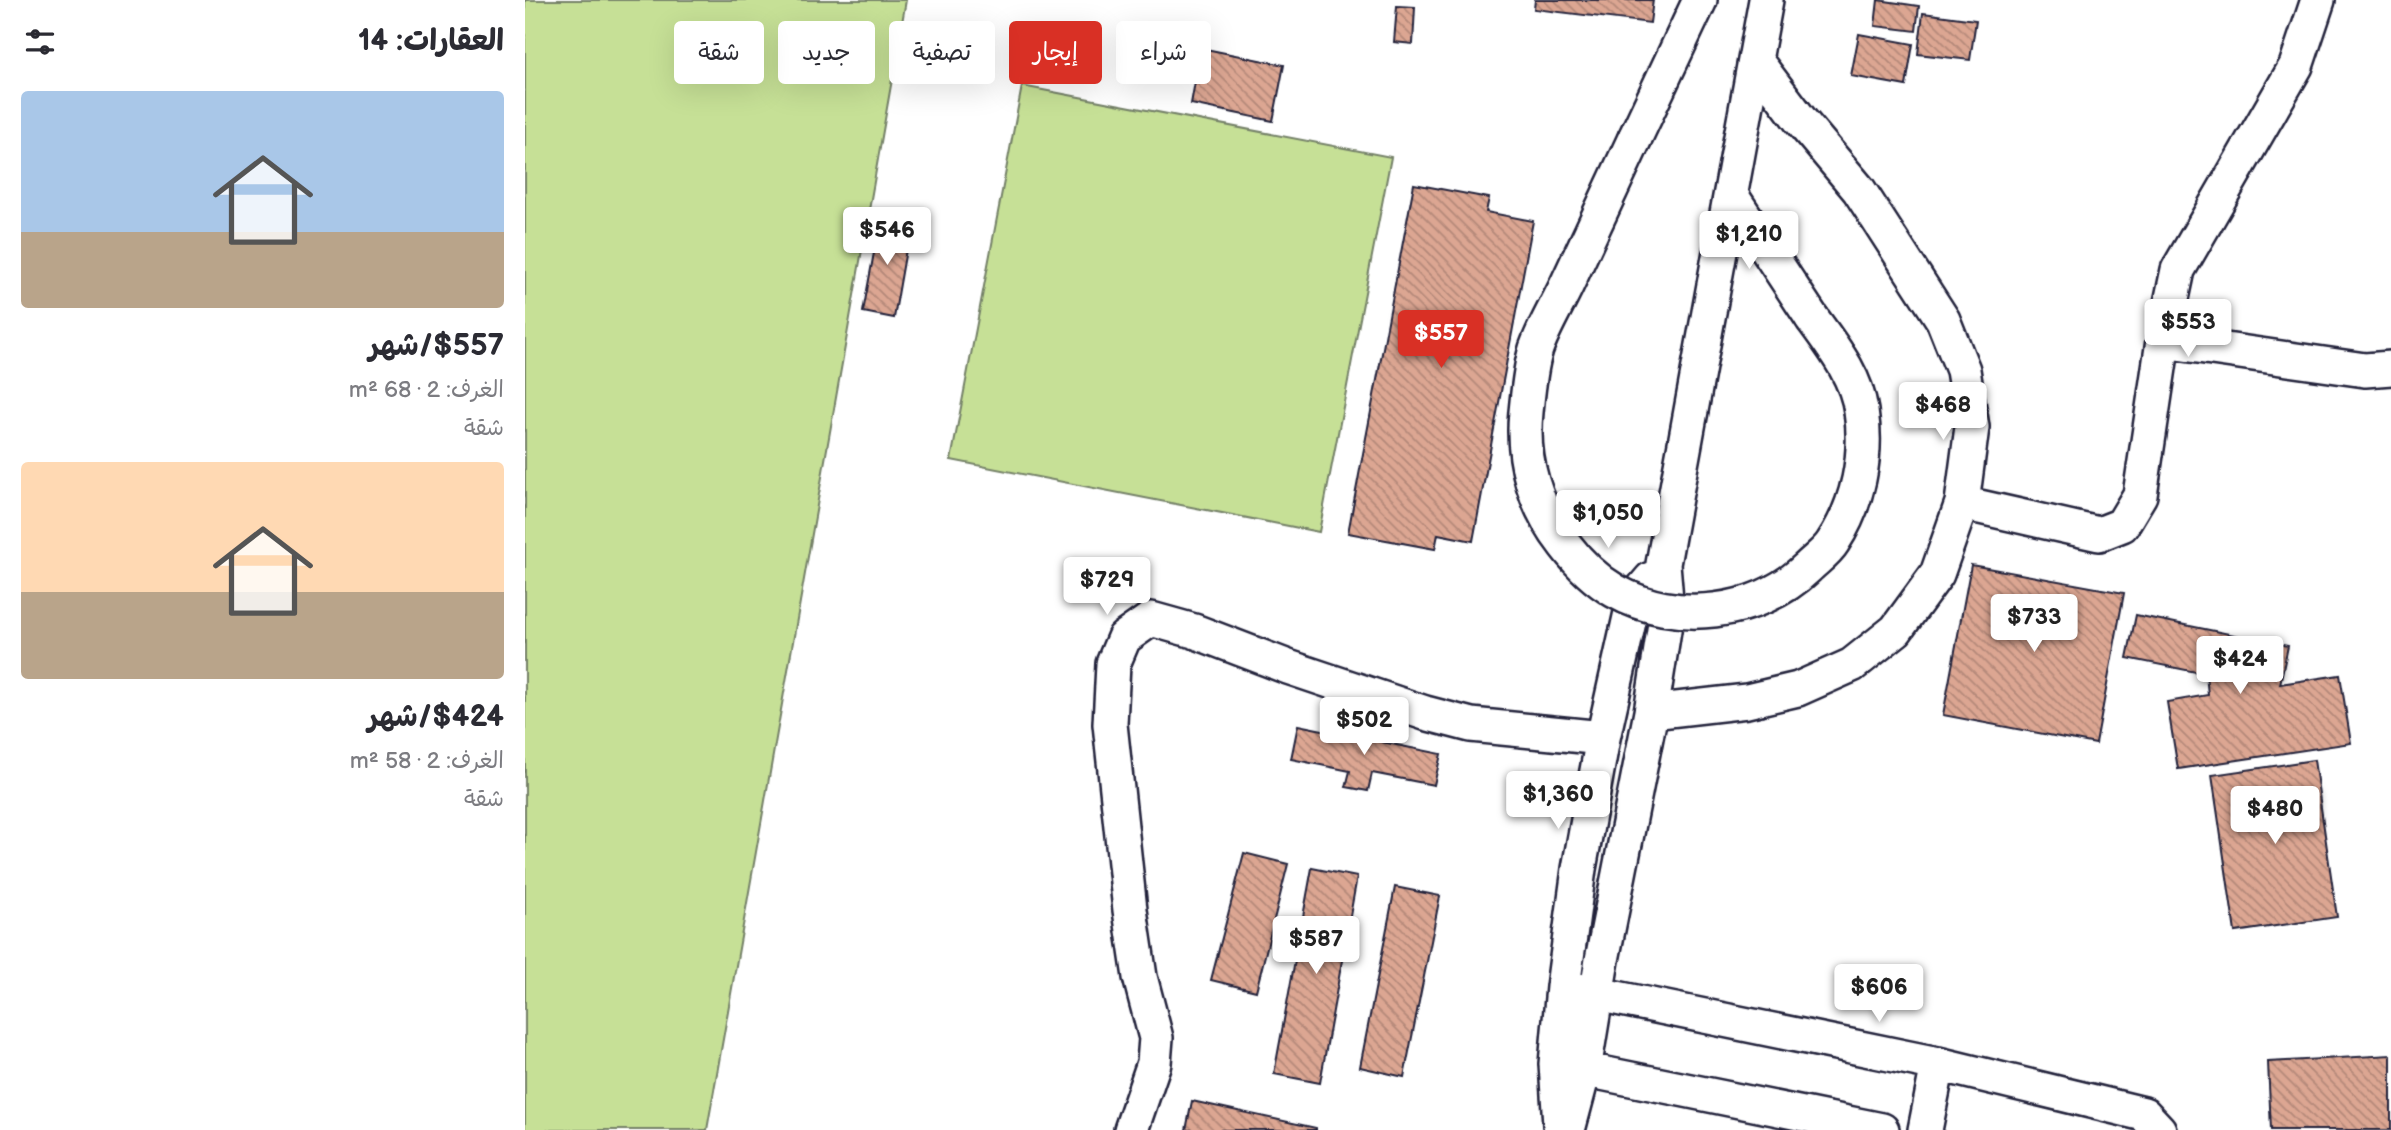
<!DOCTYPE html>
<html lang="ar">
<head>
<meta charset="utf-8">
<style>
	:root { --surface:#fff; --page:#f2f2f3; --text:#2b2b33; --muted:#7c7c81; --accent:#d93025 }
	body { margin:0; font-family:"Balsamiq Sans","Playpen Sans Arabic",sans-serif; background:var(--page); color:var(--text); direction:rtl; height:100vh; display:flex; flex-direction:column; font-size:26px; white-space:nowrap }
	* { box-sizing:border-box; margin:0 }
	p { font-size:23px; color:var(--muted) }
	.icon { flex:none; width:38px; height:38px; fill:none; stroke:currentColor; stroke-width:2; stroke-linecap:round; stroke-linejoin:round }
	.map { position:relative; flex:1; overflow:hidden; direction:ltr }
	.drawer { display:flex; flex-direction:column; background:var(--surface); width:525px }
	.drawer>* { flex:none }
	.guide { position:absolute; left:21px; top:21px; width:665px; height:63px; direction:rtl; display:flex; gap:14px }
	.price { position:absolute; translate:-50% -60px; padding:0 16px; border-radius:7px; background:#fff; color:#222; font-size:23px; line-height:46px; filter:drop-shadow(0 2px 4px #0008) }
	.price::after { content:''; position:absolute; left:50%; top:42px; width:21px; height:16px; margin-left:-10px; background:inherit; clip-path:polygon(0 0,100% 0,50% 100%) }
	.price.current { background:var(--accent); color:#fff }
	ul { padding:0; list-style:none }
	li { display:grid; align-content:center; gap:14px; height:371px; padding:0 21px }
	li span { display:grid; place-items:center; height:217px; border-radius:7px; color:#555 }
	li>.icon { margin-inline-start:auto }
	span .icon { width:126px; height:126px; fill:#fffc; stroke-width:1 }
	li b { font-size:30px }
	h2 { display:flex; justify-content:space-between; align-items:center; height:84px; padding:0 21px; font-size:30px }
	.pill { padding:0 24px; border-radius:7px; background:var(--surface); box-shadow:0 7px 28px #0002; font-size:24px; line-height:63px }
	.pill.current { background:var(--accent); color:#fff }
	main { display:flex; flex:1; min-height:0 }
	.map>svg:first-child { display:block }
	.garden { fill:#c6e096; stroke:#748168; stroke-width:2 }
	.building { fill:url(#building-back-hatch); stroke:#22223b; stroke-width:2 }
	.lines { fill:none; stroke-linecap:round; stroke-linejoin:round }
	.street-casing { stroke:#22223b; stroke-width:38 }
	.street { stroke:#fff; stroke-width:33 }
	.street-bridge-casing { stroke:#22223b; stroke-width:38; stroke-linecap:butt }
	.street-bridge { stroke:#fff; stroke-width:33 }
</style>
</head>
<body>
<main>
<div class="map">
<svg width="1866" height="1130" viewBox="0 0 1866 1130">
	<defs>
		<pattern id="building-back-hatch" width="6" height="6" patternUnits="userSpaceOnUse" patternTransform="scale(1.75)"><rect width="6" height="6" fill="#dca692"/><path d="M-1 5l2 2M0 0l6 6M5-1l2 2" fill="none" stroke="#b28778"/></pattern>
	</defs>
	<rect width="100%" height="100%" fill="#fff"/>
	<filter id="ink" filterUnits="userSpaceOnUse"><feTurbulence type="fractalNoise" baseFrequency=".0143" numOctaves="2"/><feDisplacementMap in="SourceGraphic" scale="14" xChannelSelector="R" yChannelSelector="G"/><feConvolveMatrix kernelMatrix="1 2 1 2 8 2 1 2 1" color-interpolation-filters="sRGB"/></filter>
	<g filter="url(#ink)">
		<path class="garden" d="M0,0H381L182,1130H0Z
			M497,86L866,157L794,532L426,460Z"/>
		<path class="building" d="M1010,0H1128L1125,23L1009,9Z
			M1353,0L1394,6L1391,31L1350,26Z
			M872,6L890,7L888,44L869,42Z
			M1398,13L1451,20L1445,60L1393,54Z
			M1334,34L1388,44L1381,86L1326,76Z
			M676,48L759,65L748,121L666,104Z
			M889,184L964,198L961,212L1008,221L948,541L913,534L910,549L823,533Z
			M356,215L386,221L369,318L338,312Z
			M1446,565L1599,593L1571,744L1418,715Z
			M1611,615L1763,646L1755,684L1815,675L1826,743L1653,769L1642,702L1683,695L1681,674L1602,658Z
			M773,725L916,754L909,785L847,773L843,791L821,787L825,771L766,759Z
			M1789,760L1812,917L1710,932L1687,775Z
			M719,853L763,864L731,991L686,980Z
			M787,868L832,877L795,1083L749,1074Z
			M870,887L915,896L879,1077L835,1067Z
			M1866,1055V1130H1746L1743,1062Z
			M667,1101L791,1128V1130H661Z"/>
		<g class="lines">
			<g class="street-casing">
				<path id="street" d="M1110,138L1175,0
					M1206,195L1287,318
					M1638,341L1840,370L1866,368
					M1437,503L1574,534L1597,525L1615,495L1638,341L1653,270L1771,66L1793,0
					M1126,712L1222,701L1273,689L1327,665L1371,630L1412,574L1437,503L1447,427L1438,370L1418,320L1334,190L1276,121L1230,60
					M1038,987L1413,1064L1619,1114L1634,1130
					M1037,1065L1357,1130
					M1035,1125L1031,1064L1038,987L1054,869L1078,738L1109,599L1126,579
					M606,1130L629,1063L631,1038L615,977L605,910L585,724L588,664L599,638L626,619L669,631L763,667L900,713L946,725L1078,738
					M1043,1130L1059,1070L1077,960L1126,712L1142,611L1138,564L1241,0
					M1400,1130L1413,1064"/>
			</g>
			<use href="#street" class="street"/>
			<g class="street-bridge-casing">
				<path id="street-bridge" d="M1110,138C1088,186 1065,234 1043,282C1033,304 1019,326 1011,349C1005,368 1003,392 1001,412C996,460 1010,507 1040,545C1053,562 1071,580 1090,591C1150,625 1233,615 1282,568C1290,560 1302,552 1308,542C1333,504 1343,456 1336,411C1331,375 1307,346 1287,318"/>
			</g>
			<use href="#street-bridge" class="street-bridge"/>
		</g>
	</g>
</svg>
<b class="price" style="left:362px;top:267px">$546</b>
<b class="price" style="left:1224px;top:271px">$1,210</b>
<b class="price" style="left:1663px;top:359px">$553</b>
<b class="price current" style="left:916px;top:370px">$557</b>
<b class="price" style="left:1418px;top:442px">$468</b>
<b class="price" style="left:1083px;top:550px">$1,050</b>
<b class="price" style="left:582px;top:617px">$729</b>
<b class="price" style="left:1509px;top:654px">$733</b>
<b class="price" style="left:1715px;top:696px">$424</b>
<b class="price" style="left:839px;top:757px">$502</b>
<b class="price" style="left:1033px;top:831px">$1,360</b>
<b class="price" style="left:1750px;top:846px">$480</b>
<b class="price" style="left:791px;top:976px">$587</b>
<b class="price" style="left:1354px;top:1024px">$606</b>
<div class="guide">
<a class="pill">شراء</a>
<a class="pill current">إيجار</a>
<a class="pill">تصفية</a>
<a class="pill">جديد</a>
<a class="pill">شقة</a>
</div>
</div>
<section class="drawer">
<h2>العقارات: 14<svg class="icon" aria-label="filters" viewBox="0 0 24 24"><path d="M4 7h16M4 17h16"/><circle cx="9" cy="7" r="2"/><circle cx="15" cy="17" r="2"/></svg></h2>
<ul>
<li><span style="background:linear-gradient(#a9c7e8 65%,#b9a48a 0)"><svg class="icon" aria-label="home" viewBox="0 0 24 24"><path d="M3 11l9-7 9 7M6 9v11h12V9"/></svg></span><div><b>$557/شهر</b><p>الغرف: 2 · 68 m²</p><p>شقة</p></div></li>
<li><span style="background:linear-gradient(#ffd9b3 60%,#b9a48a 0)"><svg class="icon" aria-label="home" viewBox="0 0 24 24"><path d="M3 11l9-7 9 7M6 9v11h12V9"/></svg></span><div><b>$424/شهر</b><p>الغرف: 2 · 58 m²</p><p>شقة</p></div></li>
</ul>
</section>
</main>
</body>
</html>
